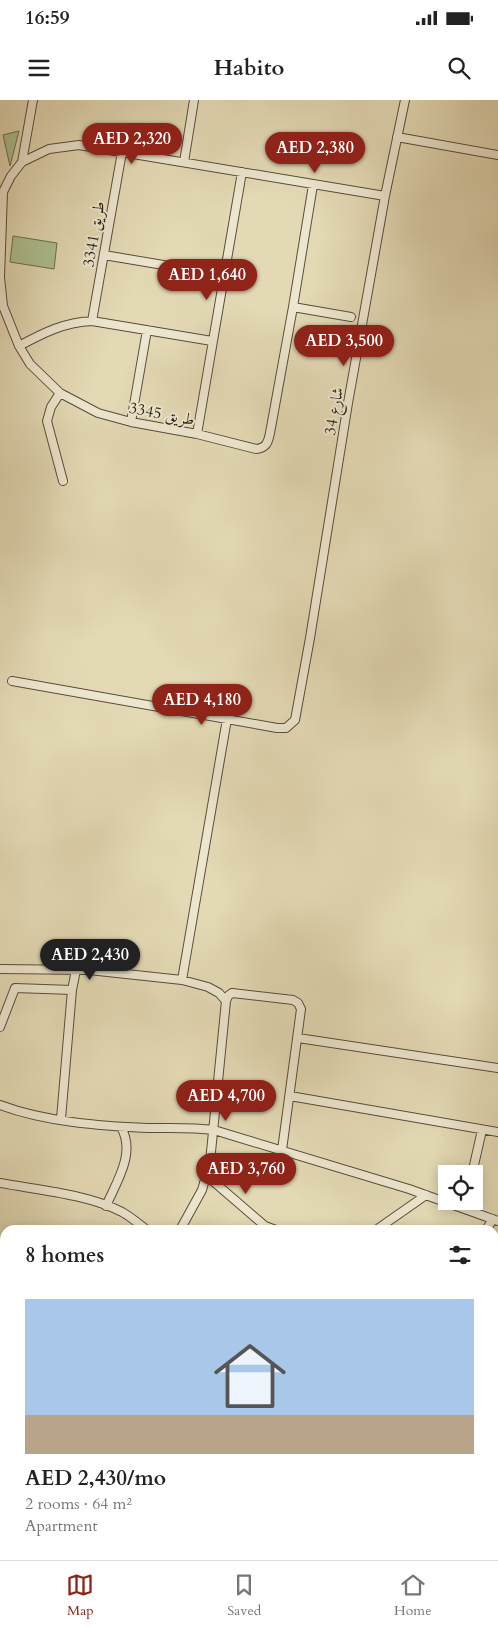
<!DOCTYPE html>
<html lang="en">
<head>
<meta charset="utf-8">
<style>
	:root { --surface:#fff; --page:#f2f2f2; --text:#222; --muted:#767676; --line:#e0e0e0; --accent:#8f2418 }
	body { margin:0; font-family:Cardo,Amiri,serif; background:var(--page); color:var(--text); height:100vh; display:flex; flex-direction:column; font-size:19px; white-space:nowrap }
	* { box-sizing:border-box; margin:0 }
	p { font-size:16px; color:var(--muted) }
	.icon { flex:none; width:28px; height:28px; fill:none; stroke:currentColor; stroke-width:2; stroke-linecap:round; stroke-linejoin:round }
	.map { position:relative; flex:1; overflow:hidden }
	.panel { position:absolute; left:0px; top:1125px; width:499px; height:335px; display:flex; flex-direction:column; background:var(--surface); border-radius:15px 15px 0 0; box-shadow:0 2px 12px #0003 }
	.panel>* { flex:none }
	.buttons { position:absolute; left:438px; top:1065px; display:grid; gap:10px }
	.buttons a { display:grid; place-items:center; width:45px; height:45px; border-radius:0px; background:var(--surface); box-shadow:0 2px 12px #0003; font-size:25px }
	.price { position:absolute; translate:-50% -42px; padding:0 11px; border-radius:18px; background:var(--accent); color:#fff; font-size:16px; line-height:32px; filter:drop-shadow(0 1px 2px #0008) }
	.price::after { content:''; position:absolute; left:50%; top:30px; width:15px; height:11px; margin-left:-8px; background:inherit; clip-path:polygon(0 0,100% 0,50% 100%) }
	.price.selected { background:#222; color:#fff }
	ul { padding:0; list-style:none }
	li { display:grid; align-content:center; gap:10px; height:265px; padding:0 25px }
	li span { display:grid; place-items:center; height:155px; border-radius:0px; color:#555 }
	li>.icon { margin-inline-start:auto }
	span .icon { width:90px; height:90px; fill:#fffc; stroke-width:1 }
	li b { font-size:21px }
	h2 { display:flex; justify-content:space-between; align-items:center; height:60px; padding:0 25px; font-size:21px }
	.status { display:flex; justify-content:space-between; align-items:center; height:35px; padding:0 25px; background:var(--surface); direction:ltr }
	.status svg { height:14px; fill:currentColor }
	header { display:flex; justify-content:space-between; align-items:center; height:65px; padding:0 25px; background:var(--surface); font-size:22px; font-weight:700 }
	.tab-bar { display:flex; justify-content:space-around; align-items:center; height:70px; border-top:1px solid var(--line); background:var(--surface); font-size:14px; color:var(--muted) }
	.tab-bar a { display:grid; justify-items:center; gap:2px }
	.tab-bar .selected { color:var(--accent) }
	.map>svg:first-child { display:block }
	.green { fill:#afc091; stroke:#6c6f51 }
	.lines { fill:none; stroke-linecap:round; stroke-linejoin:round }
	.street-casing { stroke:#584d3a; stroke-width:10 }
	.street { stroke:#ede6ce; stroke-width:8 }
	.labels { text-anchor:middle; stroke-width:4; stroke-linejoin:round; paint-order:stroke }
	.street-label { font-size:16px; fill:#291e11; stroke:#ede6ce }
</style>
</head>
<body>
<div class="status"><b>16:59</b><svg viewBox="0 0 49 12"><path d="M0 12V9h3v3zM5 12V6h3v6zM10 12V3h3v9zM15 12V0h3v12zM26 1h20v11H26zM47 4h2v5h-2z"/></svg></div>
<header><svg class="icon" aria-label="menu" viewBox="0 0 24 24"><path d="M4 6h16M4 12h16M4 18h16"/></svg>Habito<svg class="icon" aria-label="search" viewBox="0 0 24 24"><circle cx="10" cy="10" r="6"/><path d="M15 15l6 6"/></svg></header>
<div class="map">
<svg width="498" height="1460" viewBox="0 0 498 1460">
	<rect width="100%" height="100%" fill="#e3d9b4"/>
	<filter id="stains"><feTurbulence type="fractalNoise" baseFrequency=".004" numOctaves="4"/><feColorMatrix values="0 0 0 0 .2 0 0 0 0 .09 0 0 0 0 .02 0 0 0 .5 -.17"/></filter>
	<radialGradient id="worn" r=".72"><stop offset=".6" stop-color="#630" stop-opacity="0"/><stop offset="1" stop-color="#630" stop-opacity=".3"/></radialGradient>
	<path class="green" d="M19,31L10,66L3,35Z
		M13,136L57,143L54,169L10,162Z"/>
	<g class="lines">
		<g class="street-casing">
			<path id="street" d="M397,37L498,55
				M22,62L33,0
				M184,62L194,0
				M313,85L293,207L270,333C268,343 266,348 256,349L197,334L131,322L98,313L60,293L30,264L19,246L3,206L0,177L3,92L11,76L22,62L49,49L79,45L385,96
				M104,155L223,175
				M293,207L351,217
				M92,221L122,52
				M19,246C43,233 65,222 92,221L212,241
				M60,293L51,307L47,321L63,381
				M131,322L147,230
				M197,334L242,72
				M12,581L277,628H286L295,620L310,538L348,303L385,96L405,0
				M0,869L89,870L182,880L208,887L219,893L226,901
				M182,880L227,619
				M0,927L15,888L72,890
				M298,938L498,968
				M290,996L498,1032
				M0,1005C45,1022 101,1026 148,1028C170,1028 192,1027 214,1030L409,1089L498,1121
				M61,1019L72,890L76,870
				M472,1074L482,1030
				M207,1076L265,1126L276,1130
				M0,1083C38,1090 87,1094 122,1112C131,1117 139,1124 147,1130
				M106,1106C117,1081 136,1053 121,1027
				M180,1130L202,1090L210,1062L226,901L228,896L232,893L293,900L298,903L301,909L282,1050
				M376,1130L426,1095
				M486,1130L493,1119
				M0,1153H5
				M494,1225L498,1221
				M0,1227H5
				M0,1312L5,1313
				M494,1314L498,1312
				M0,1395H5
				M42,1455V1460
				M204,1460V1455
				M221,1460V1455
				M421,1460L422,1455
				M467,1460L468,1455"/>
		</g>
		<use href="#street" class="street"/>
	</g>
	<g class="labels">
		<g class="street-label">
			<text transform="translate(93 134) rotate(-80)" y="6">طريق 3341</text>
			<text transform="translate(333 311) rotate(-80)" y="6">شارع 34</text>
			<text transform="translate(162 313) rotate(11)" y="6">طريق 3345</text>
		</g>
	</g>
	<rect width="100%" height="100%" filter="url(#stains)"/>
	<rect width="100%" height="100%" fill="url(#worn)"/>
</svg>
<div class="buttons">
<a><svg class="icon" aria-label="locate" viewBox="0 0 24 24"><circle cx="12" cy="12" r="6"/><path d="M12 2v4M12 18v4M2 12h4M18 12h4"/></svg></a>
</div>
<b class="price" style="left:132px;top:65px">AED 2,320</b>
<b class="price" style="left:315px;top:74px">AED 2,380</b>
<b class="price" style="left:207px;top:201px">AED 1,640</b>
<b class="price" style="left:344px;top:267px">AED 3,500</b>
<b class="price" style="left:202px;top:626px">AED 4,180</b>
<b class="price selected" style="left:90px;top:881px">AED 2,430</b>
<b class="price" style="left:226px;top:1022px">AED 4,700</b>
<b class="price" style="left:246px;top:1095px">AED 3,760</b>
<section class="panel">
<h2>8 homes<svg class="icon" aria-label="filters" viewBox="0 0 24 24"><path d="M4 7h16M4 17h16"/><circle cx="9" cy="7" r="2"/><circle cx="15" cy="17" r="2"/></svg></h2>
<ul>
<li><span style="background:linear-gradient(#a9c7e8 75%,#b9a48a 0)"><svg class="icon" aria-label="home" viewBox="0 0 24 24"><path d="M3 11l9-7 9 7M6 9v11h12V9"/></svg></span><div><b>AED 2,430/mo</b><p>2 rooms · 64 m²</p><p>Apartment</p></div></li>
</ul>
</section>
</div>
<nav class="tab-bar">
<a class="selected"><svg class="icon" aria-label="map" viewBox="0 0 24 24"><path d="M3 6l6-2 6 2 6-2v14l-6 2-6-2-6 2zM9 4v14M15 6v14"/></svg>Map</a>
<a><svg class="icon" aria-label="saved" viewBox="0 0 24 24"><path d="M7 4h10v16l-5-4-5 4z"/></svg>Saved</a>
<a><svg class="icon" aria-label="home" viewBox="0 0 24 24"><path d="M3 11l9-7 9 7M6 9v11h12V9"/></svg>Home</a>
</nav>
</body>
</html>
